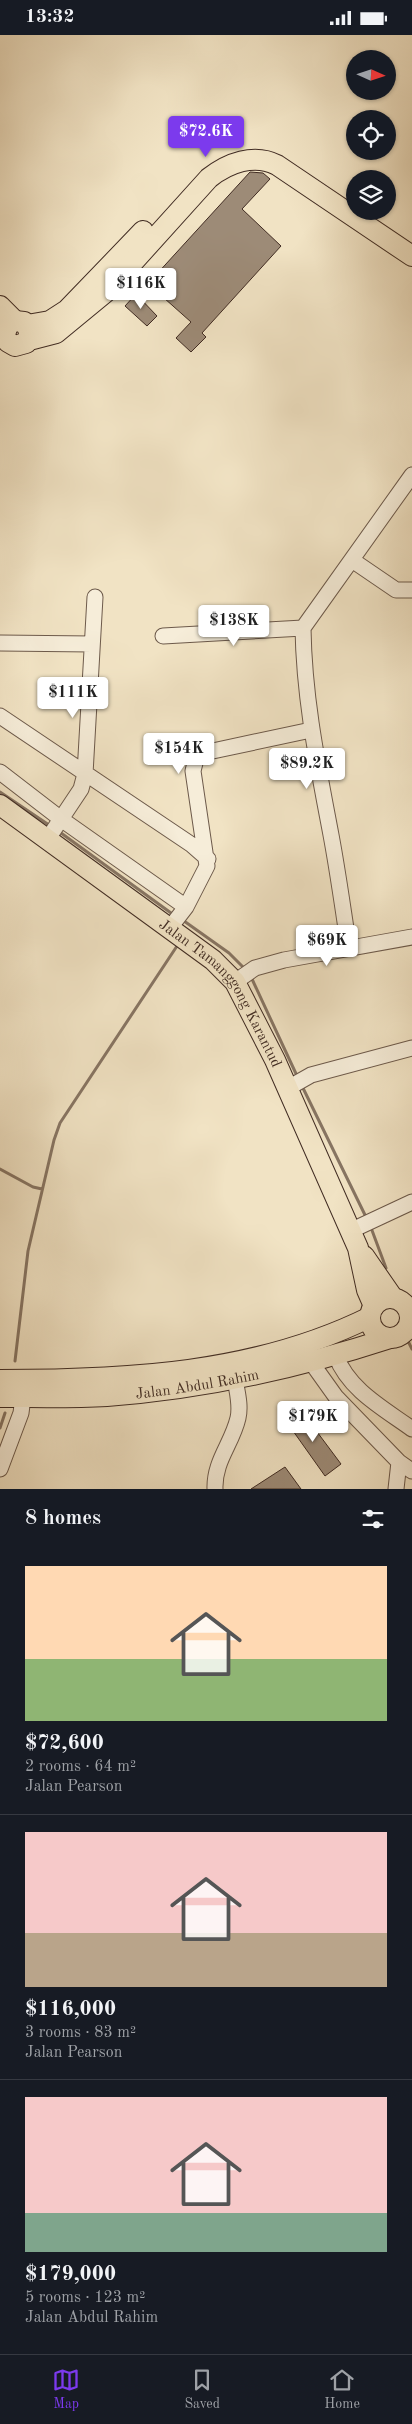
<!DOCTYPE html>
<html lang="en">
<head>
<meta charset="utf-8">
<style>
	:root { --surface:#171b24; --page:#20242c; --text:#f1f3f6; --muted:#9ea1a6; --line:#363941; --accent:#7c3aed }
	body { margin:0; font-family:"Old Standard TT",serif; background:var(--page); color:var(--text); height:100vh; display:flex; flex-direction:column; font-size:19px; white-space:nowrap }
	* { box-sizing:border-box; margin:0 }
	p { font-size:16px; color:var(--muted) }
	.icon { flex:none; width:28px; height:28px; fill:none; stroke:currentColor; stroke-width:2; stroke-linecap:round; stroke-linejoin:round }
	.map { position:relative; height:1454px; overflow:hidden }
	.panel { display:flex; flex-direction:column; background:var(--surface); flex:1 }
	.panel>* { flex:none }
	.needle { width:32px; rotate:93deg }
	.tools { position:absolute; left:346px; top:15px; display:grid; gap:10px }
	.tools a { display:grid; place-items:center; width:50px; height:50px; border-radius:50%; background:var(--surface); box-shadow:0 1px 4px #0004; font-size:25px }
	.price { position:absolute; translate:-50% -42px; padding:0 11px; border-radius:5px; background:#fff; color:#222; font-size:16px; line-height:32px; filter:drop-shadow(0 1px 2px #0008) }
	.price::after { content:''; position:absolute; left:50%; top:30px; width:15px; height:11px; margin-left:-8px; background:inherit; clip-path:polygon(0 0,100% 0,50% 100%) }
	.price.on { background:var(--accent); color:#fff }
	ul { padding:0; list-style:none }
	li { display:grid; align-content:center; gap:10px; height:265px; padding:0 25px }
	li+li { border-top:1px solid var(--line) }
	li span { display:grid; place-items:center; height:155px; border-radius:0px; color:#555 }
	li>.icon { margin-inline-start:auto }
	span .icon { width:90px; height:90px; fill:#fffc; stroke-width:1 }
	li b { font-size:21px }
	h2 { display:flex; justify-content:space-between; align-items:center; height:60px; padding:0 25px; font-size:21px }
	.status { display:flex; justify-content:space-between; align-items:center; height:35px; padding:0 25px; background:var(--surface); direction:ltr }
	.status svg { height:14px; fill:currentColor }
	.tabs { display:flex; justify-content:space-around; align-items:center; height:70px; border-top:1px solid var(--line); background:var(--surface); font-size:14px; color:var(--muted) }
	.tabs a { display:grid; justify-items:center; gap:2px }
	.tabs .on { color:var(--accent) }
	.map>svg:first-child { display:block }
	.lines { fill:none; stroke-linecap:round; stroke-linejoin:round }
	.stream { stroke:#877563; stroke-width:3 }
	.building { fill:#9d8b77; stroke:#412c23 }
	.minor-casing { stroke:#6d5a4b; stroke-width:17 }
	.major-casing { stroke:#412c23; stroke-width:22 }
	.minor { stroke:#f6edd9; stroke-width:15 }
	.major { stroke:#f1e3c4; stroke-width:20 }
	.labels { text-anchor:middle; stroke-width:4; stroke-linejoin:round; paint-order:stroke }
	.street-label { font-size:15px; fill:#412c23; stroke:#f6edd9 }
</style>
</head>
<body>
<div class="status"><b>13:32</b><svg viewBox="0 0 49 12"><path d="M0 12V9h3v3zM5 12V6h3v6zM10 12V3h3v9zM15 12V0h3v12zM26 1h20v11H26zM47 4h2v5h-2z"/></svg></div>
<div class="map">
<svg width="412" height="1454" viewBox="0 0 412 1454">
	<rect width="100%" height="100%" fill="#f1e3c4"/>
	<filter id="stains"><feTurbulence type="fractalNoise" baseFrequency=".004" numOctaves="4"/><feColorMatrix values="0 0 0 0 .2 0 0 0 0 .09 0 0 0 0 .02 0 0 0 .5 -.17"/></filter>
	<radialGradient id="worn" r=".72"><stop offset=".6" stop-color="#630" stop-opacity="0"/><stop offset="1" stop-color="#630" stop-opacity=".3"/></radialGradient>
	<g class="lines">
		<path class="stream" d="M0,757L49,790
			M61,798L171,878
			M184,886L229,918L243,932
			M252,944L298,1043
			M302,1051L366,1182
			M0,1134L33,1152L42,1154
			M370,1190L386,1233
			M408,1306L412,1314
			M15,1326L28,1216L54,1105L60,1088L179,908
			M0,1393L5,1378"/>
	</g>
	<path class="building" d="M250,137L263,138L270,144L242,174L281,211L202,298L206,302L191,317L176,303L191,287L164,263L170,256L155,241Z
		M136,259L157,281L147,291L125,271Z
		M300,1374L341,1429L325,1441L286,1386Z
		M285,1432L301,1454H251Z"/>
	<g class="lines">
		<g class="minor-casing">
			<path id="minor" d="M352,525L396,555H412
				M303,593C304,664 318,731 331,800C338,837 343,875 349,913
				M303,593L412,440
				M163,601L303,593
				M0,608L92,609
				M0,681L192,810L208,824
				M0,737L61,784L186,872
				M47,805L81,754L85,739L95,562
				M169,894L186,872L207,831L193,736L196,724L208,717L311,695
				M235,947L255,933L284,925L412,902
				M288,1053L311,1040L412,1013
				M350,1196L412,1167
				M336,1321C349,1355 383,1373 412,1394
				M311,1327L336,1362L399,1427L412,1436
				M0,1434L21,1378L23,1362
				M215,1454C214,1426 232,1409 238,1383C241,1370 237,1357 235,1344
				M396,1454L399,1427"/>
		</g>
		<g class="major-casing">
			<g id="major">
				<path d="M0,271L15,286"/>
				<path d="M27,290L50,286L67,275L143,196"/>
				<path d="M0,292L8,307L15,311L26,308L30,297L24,287L15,286L8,290L5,299"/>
				<path d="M29,305L56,298L107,256L209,143C228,128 254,118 277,130L412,221"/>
				<path id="s1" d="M0,770L213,925L235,947L275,1025L358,1213L367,1255L374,1271"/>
				<path d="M364,1221L393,1263"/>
				<circle cx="390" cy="1283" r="20"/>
				<path d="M0,1345C126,1345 255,1339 370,1282"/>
				<path id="s2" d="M0,1362C35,1362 71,1363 107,1361C203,1354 298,1333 390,1303"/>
			</g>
		</g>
		<use href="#minor" class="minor"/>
		<use href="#major" class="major"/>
	</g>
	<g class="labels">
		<g class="street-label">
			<text dy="5" stroke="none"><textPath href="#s1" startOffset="294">Jalan Tamanggong Karantud</textPath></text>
			<text dy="5" stroke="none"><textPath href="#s2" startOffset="198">Jalan Abdul Rahim</textPath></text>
		</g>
	</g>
	<rect width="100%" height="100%" filter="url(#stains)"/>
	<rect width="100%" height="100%" fill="url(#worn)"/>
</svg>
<div class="tools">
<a><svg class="needle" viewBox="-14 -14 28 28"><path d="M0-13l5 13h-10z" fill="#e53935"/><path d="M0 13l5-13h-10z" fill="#9ea1a6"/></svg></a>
<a><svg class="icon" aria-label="locate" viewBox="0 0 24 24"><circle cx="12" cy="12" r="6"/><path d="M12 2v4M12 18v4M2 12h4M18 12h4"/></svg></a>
<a><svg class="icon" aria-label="layers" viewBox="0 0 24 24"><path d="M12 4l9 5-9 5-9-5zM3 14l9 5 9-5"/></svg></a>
</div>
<b class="price on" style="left:206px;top:123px">$72.6K</b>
<b class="price" style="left:141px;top:275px">$116K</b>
<b class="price" style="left:234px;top:612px">$138K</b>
<b class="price" style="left:73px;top:684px">$111K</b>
<b class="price" style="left:179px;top:740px">$154K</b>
<b class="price" style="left:307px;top:755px">$89.2K</b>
<b class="price" style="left:327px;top:932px">$69K</b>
<b class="price" style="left:313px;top:1408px">$179K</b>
</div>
<section class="panel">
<h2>8 homes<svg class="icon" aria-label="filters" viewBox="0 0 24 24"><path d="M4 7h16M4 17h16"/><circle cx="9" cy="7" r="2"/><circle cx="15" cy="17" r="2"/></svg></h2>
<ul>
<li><span style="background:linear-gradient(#ffd9b3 60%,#8fb573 0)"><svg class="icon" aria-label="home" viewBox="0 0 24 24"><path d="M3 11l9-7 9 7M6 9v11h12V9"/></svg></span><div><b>$72,600</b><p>2 rooms · 64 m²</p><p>Jalan Pearson</p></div></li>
<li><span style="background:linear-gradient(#f6c9c9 65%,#b9a48a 0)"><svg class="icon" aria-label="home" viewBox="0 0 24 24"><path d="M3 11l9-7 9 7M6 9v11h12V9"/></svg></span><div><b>$116,000</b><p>3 rooms · 83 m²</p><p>Jalan Pearson</p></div></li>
<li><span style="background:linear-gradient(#f6c9c9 75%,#7fa58c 0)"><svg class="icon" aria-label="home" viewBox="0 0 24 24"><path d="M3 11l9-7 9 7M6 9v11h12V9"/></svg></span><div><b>$179,000</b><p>5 rooms · 123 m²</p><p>Jalan Abdul Rahim</p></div></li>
</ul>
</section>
<nav class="tabs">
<a class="on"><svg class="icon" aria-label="map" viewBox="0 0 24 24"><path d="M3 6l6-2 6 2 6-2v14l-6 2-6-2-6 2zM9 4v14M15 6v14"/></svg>Map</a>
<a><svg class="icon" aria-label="saved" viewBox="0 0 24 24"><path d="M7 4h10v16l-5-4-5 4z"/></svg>Saved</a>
<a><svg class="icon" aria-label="home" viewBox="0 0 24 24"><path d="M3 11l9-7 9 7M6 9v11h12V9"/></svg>Home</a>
</nav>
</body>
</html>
